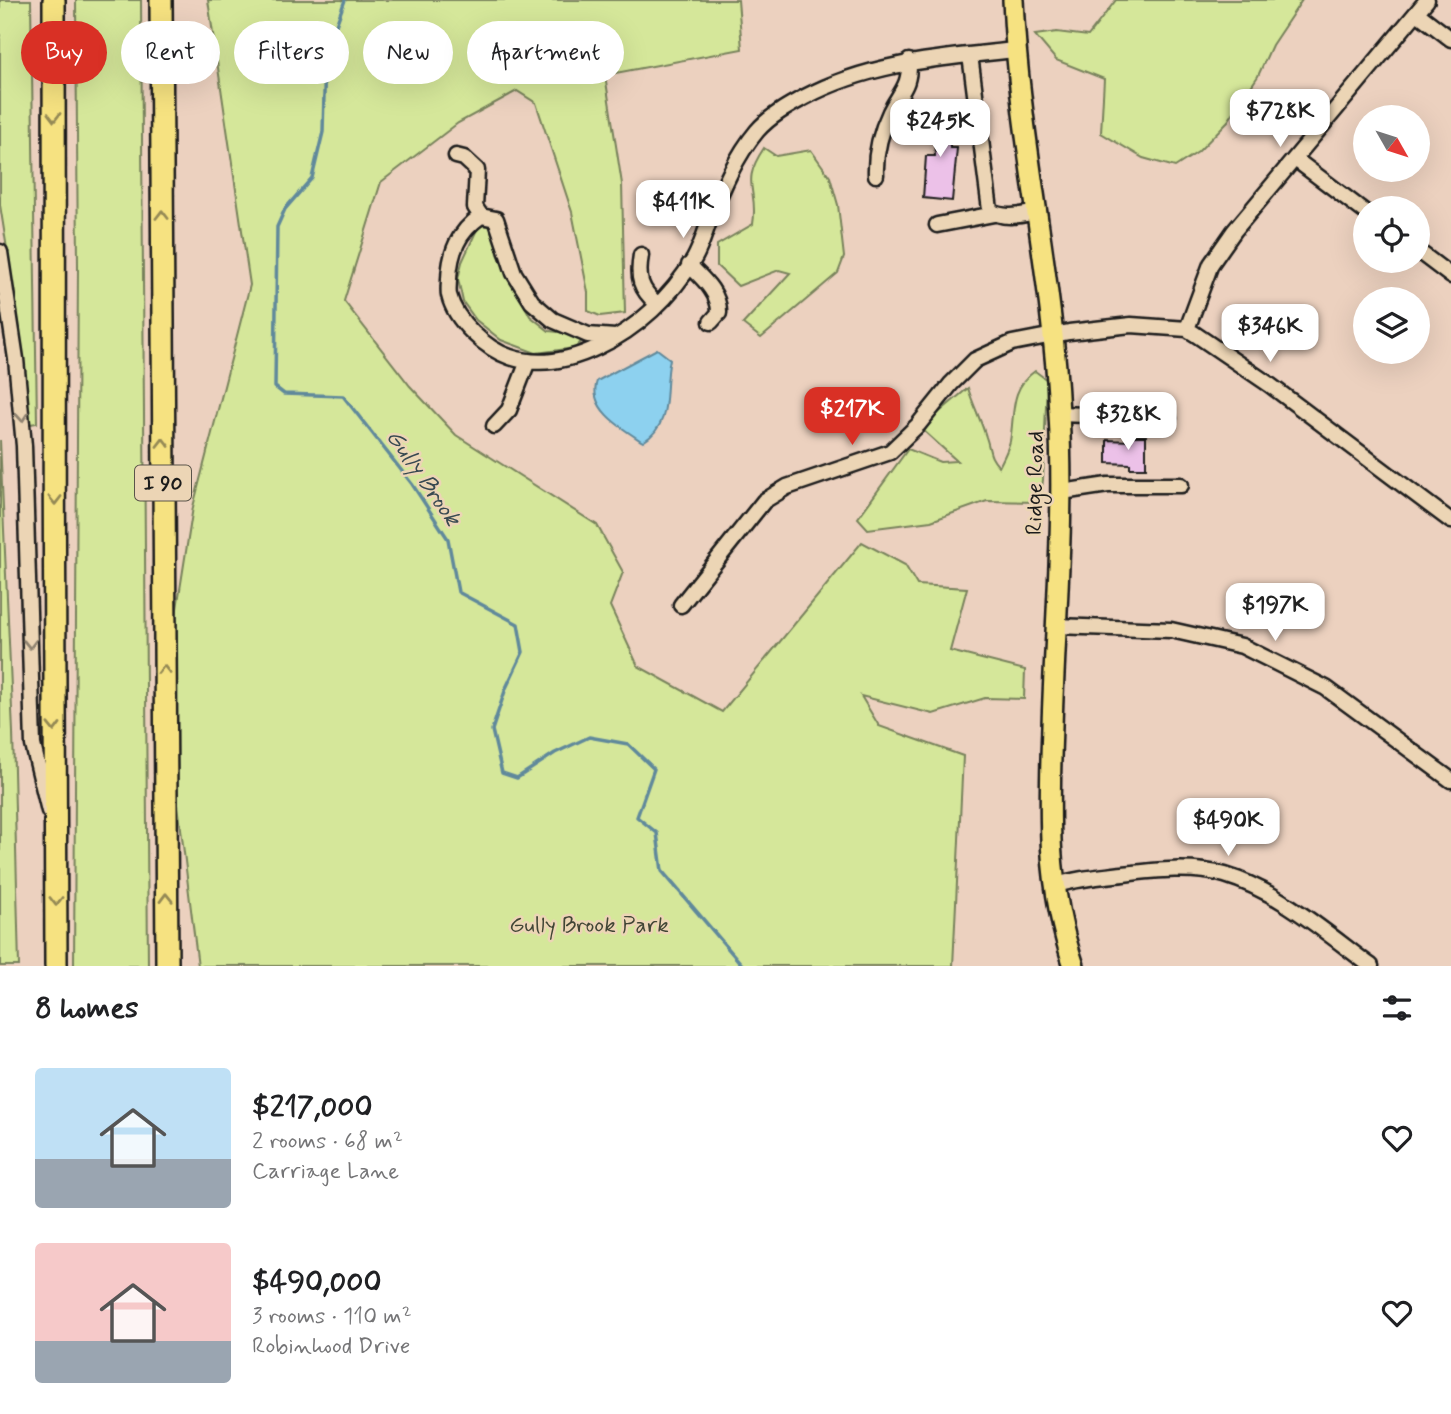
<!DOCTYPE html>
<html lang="en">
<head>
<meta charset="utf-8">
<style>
	:root { --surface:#fff; --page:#f2f2f2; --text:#202124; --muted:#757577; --accent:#d93025 }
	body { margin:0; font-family:Mynerve,sans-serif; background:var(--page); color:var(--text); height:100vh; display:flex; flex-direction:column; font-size:26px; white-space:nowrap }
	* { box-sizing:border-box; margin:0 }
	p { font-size:23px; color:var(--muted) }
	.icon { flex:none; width:38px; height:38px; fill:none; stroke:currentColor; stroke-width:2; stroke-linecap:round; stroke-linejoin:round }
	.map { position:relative; height:966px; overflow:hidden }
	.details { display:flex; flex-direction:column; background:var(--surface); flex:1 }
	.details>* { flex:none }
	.hud { position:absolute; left:21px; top:21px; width:700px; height:63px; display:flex; gap:14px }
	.needle { width:46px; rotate:129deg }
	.controls { position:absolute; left:1353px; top:105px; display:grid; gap:14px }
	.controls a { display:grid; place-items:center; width:77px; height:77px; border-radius:50%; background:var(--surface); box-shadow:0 7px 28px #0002; font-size:35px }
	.price { position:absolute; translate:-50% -60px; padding:0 16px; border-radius:14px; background:#fff; color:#222; font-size:23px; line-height:46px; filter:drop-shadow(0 2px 4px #0008) }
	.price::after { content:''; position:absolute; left:50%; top:42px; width:21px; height:16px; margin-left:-10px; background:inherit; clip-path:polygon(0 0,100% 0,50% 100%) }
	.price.on { background:var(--accent); color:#fff }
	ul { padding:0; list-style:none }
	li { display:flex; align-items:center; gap:21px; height:175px; padding:0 35px }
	li span { display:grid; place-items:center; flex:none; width:196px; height:140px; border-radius:7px; color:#555 }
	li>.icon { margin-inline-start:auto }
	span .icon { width:84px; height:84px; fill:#fffc; stroke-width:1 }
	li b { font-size:30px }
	h2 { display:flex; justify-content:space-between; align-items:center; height:84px; padding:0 35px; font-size:30px }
	.tag { padding:0 24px; border-radius:32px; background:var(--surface); box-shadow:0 7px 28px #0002; font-size:24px; line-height:63px }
	.tag.on { background:var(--accent); color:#fff }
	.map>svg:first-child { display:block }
	.green { fill:#d5e79a; stroke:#78825b; stroke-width:2 }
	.water { fill:#8dd1ef; stroke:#60899b; stroke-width:2 }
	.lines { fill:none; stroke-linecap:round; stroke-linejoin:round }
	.stream { stroke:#60899b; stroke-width:3.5 }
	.building { fill:#ecc1e8; stroke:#1c1c1c; stroke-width:2 }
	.minor-casing { stroke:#1c1c1c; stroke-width:19 }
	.major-casing { stroke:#1c1c1c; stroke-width:24 }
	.highway-casing { stroke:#1c1c1c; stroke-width:26 }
	.minor { stroke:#ecd5b5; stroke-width:14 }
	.major { stroke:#f6e281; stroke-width:19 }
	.highway { stroke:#f6e281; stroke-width:21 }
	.oneway { stroke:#948954 }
	.oneway2 { stroke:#8e8270 }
	.labels { text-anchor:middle; stroke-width:5; stroke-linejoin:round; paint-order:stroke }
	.shield { fill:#ecd5b5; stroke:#5a544a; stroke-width:2 }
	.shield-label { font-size:21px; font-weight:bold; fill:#1c1c1c }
	.street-label { font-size:23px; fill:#1c1c1c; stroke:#ecd5b5 }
	.park-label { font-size:23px; fill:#414535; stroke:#ecd5b5 }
	.water-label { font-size:24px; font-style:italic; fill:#384951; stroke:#ecd5b5 }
</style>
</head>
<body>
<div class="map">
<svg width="1451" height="966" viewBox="0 0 1451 966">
	<rect width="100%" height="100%" fill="#ecd1bf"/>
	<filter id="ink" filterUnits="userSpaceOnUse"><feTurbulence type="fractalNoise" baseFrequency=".0143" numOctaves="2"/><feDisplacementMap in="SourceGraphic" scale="14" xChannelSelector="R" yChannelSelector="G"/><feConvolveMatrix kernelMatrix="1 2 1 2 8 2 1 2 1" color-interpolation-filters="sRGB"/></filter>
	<g filter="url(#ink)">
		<path class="green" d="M0,0H31L37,423L30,424L18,318L0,205Z
			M76,0H141L148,966H74L78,267Z
			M208,0H738L742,49L605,75L622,184L625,313L600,316L588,311V292L572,212L536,103L517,91L458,123L381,182L344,301L410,386L456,435L597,525L623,572L610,606L638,666L722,712L862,542L905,565L917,585L967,588L950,651L1025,670L1024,699L985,698L933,714L861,696L879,726L963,756L953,966H198L164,691L193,507L250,285Z
			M1116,0H1302L1272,45L1258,76L1228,121L1198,152L1175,167L1143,158L1101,133L1104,79L1056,60L1035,35L1057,32L1088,36Z
			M764,148L776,156L811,150L830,177L838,205L844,257L838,273L761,338L743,324L790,273L779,270L738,286L717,266V245L753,224C759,188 739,185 764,148Z
			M479,225L493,226L498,254L530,316L549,331L568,333L582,341L575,348L536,353L501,340L476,320L463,302L458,279L462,262Z
			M1035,371L1047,380L1043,480L1040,502L987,501L931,521L868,529L858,518L908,449L940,462L957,461L924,431L936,415L968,388C973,405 981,420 986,437C991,451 988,455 999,467C1003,459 1008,450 1010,441C1015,414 1009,389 1035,371Z
			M0,440L13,732L19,966H0Z"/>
		<path class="water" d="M657,349L670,359C663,390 674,423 643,442C623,429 587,409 597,381Z"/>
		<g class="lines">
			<path class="stream" d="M345,0L325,56L323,132L312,178L285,209L277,227L275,387L284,394L343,396L412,484L448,539L458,592L518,624L523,652L506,688L492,730L502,773L517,778L555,753L589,737L628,744L654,769L637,817L657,833L662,871L743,966"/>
		</g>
		<path class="building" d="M949,109L950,148H957L952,201L923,198L926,156H935L934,138H929L928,110Z
			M1131,436H1146V468H1130V464L1107,463V440L1131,441Z"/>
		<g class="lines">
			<g class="minor-casing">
				<path id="minor" d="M1417,13L1451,39
					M970,55L990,210C1002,220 1022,215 1036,212
					M456,156L464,158L477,170L475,207L481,216
					M1295,159L1365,212
					M876,175C875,152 880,133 890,112C901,90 910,87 909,61
					M937,225L994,214
					M1418,251L1451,276
					M0,252L16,359L24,446L33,745L49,811
					M641,255C637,278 640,289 657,304
					M689,265C702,278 720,293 719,313L711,322
					M1187,329L1211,264L1234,231L1427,0
					M615,337L588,335L553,320L532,302L514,273L496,219L481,216C458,232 450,252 449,279C449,284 448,291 449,295C455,321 486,349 510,357C540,367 571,360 598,347C637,329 672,296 694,259C701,247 705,232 710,219C722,189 736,156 757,131C770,116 788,106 805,97C871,62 942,58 1015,50
					M1059,414L1169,418
					M494,426L509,410L528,361
					M1062,492L1108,485H1181
					M681,605L764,501L787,487L890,452L918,425L951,384L975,360L1012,343L1069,332L1131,325L1187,329L1195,334L1270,385L1451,521
					M1055,626L1171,630L1242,646L1326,688L1451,780
					M1054,886C1076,878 1100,877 1123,874C1156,870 1193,866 1225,875C1279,891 1326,933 1371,966"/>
			</g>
			<g class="major-casing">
				<path id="major" d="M1013,0C1019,139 1053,275 1059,414C1065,518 1055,622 1052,726C1049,811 1046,884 1074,966"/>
			</g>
			<g class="highway-casing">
				<path id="highway" d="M54,0C55,322 53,644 56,966
					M161,0L167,966"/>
			</g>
			<use href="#minor" class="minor"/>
			<use href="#major" class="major"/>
			<use href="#highway" class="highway"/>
		</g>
		<defs><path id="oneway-chevron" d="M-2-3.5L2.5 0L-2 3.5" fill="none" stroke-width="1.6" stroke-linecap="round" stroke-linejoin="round" transform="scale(1.75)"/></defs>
		<g class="oneway">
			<use href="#oneway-chevron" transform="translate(54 117) rotate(90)"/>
			<use href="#oneway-chevron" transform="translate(162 215) rotate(-90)"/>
			<use href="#oneway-chevron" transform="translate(163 443) rotate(-90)"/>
			<use href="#oneway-chevron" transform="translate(55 500) rotate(90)"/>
			<use href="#oneway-chevron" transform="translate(164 670) rotate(-90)"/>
			<use href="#oneway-chevron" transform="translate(54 727) rotate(89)"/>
			<use href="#oneway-chevron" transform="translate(166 898) rotate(-91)"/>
			<use href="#oneway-chevron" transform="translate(56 901) rotate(90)"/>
		</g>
		<g class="oneway2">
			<use href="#oneway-chevron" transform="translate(22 417) rotate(85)"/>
			<use href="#oneway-chevron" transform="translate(30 644) rotate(89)"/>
		</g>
	</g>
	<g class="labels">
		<rect class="shield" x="135" y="465.5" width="56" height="35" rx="5"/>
		<g class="shield-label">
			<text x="163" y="490">I 90</text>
		</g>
		<g class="street-label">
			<text transform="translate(1034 483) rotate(-89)" y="8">Ridge Road</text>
		</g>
		<g class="park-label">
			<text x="589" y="932">Gully Brook Park</text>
		</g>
		<g class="water-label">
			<text transform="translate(424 477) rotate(55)" y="8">Gully Brook</text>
		</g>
	</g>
</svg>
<div class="controls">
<a><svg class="needle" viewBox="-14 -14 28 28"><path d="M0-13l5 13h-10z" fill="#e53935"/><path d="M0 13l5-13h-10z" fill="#757577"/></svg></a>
<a><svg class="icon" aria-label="locate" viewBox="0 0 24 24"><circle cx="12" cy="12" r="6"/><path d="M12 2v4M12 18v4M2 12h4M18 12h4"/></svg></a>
<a><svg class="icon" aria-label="layers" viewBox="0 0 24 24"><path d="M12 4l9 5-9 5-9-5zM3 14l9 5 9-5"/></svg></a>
</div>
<b class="price" style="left:1280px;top:149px">$728K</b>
<b class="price" style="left:940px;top:159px">$245K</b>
<b class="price" style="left:683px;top:240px">$411K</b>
<b class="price" style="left:1270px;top:364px">$346K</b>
<b class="price on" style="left:852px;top:447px">$217K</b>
<b class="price" style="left:1128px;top:452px">$328K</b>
<b class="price" style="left:1275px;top:643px">$197K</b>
<b class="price" style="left:1228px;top:858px">$490K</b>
<div class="hud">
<a class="tag on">Buy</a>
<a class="tag">Rent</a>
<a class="tag">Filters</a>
<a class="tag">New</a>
<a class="tag">Apartment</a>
</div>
</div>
<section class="details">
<h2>8 homes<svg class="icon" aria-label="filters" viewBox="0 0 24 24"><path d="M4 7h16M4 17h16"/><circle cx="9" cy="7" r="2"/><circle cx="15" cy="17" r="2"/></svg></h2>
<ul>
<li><span style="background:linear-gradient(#bfe0f5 65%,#9aa5b1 0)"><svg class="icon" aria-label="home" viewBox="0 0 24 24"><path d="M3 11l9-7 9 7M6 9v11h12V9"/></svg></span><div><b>$217,000</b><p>2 rooms · 68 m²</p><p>Carriage Lane</p></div><svg class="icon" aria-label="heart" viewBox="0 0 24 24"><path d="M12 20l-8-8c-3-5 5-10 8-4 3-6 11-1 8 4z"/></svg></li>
<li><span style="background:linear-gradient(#f6c9c9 70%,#9aa5b1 0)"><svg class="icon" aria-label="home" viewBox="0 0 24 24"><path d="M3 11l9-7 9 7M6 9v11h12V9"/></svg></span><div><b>$490,000</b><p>3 rooms · 110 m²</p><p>Robinhood Drive</p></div><svg class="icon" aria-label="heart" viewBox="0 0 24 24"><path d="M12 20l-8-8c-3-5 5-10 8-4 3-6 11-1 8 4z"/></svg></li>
</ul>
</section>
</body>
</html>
